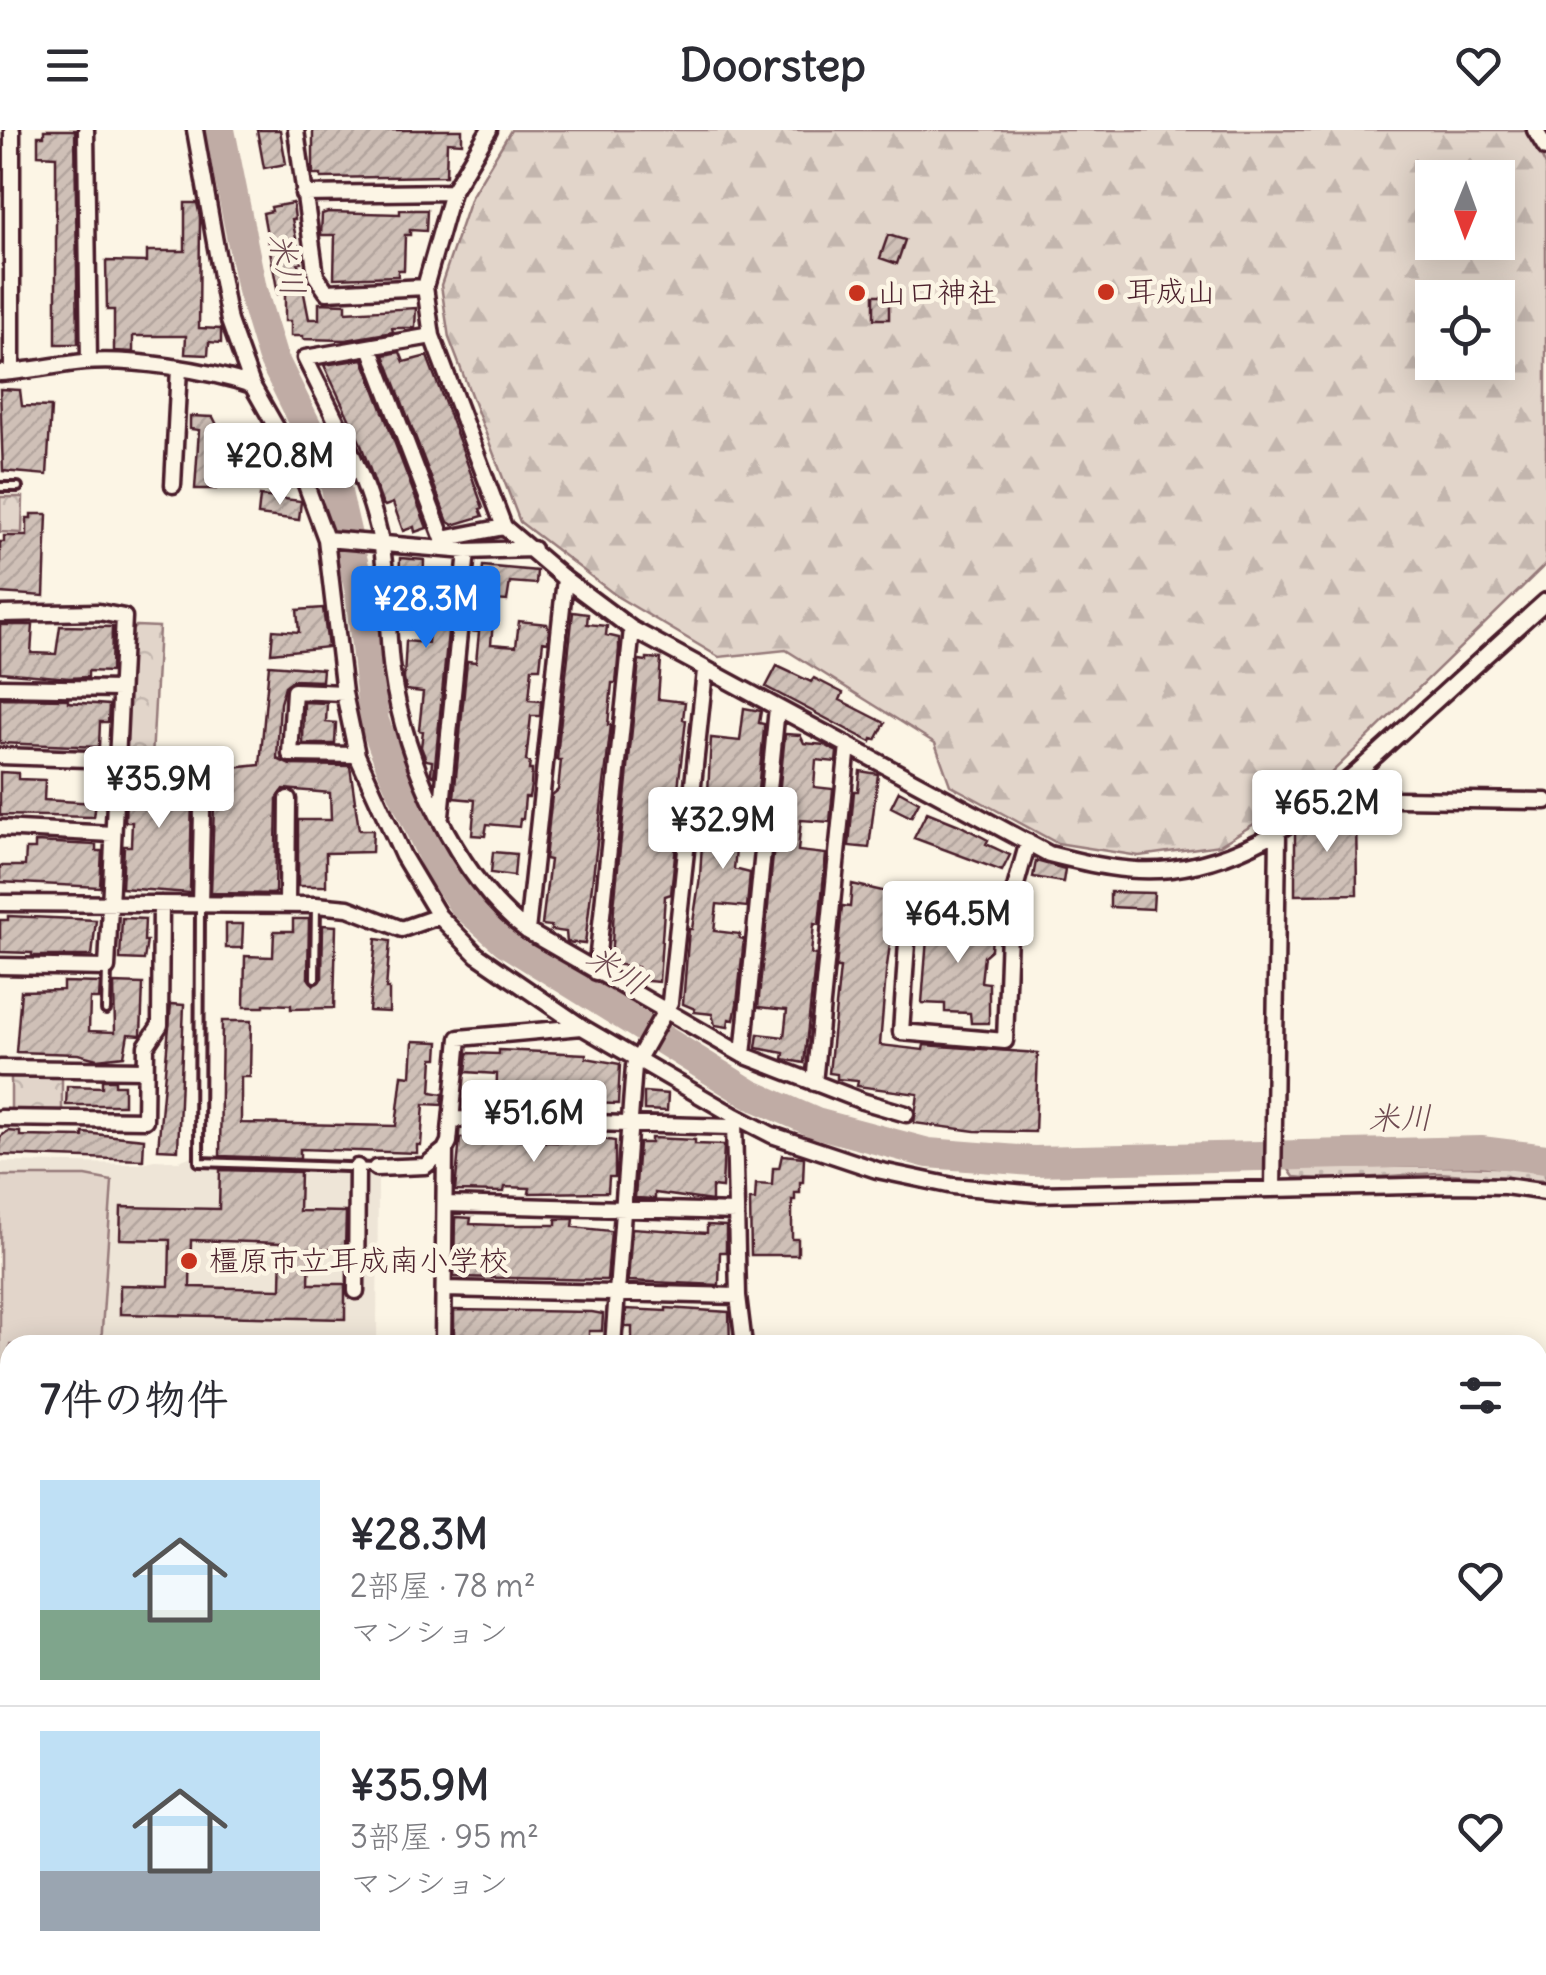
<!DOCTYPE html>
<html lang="ja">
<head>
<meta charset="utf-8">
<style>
	:root { --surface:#fff; --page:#f7f7f7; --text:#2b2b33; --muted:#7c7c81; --line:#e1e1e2; --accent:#1a73e8 }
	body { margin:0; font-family:Delius,"Klee One",sans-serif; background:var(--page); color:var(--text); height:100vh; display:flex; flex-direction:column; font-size:38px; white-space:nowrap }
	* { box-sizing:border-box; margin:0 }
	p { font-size:32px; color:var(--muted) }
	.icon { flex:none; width:55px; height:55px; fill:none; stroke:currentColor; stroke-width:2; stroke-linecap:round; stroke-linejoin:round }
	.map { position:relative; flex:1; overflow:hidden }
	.panel { position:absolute; left:0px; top:1205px; width:1548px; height:640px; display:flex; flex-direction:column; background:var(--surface); border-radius:30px 30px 0 0; box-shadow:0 5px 25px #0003 }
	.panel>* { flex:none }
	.needle { width:65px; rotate:181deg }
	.fabs { position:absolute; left:1415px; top:30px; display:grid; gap:20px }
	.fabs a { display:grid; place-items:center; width:100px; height:100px; border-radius:0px; background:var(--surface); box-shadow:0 5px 25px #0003; font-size:50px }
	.price { position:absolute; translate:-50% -85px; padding:0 22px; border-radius:10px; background:#fff; color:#222; font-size:32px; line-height:65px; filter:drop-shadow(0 2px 5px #0008) }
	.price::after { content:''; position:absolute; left:50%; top:60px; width:30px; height:22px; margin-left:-15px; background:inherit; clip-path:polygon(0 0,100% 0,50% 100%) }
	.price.active { background:var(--accent); color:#fff }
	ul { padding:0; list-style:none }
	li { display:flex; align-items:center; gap:30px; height:250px; padding:0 40px }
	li+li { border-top:2px solid var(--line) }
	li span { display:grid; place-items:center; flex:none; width:280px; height:200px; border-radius:0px; color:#555 }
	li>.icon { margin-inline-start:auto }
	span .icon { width:120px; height:120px; fill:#fffc; stroke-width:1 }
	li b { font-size:42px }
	h2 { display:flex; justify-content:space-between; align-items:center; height:120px; padding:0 40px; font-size:42px }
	header { display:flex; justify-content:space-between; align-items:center; height:130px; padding:0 40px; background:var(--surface); font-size:45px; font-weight:700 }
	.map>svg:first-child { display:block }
	.built { fill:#eee5d7 }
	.grass { fill:url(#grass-dots); stroke:#967a7a; stroke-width:2.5 }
	.forest { fill:url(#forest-firs); stroke:#967a7a; stroke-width:2.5; fill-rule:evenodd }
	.park { fill:url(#park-crowns); stroke:#967a7a; stroke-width:2.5 }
	.pitch { fill:#e2d5ca; stroke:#967a7a; stroke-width:2.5 }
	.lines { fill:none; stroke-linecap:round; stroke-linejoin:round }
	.stream { stroke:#917474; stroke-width:5 }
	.river { stroke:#c0aca5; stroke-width:30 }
	.building { fill:url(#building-hatch); stroke:#4a1f2b; stroke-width:2.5; fill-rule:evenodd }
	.service-casing { stroke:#4a1f2b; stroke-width:14 }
	.minor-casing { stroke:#4a1f2b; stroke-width:21 }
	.tertiary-casing { stroke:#4a1f2b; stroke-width:25 }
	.secondary-casing { stroke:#4a1f2b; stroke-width:28 }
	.service { stroke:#fcf5e5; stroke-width:6 }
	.minor { stroke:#fcf5e5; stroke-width:14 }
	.tertiary { stroke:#fcf5e5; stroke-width:18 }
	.secondary { stroke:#fcf5e5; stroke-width:20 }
	.poi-dot { fill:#c8321e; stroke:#fcf5e5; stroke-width:4 }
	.labels { text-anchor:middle; stroke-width:9; stroke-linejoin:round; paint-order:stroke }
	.poi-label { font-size:30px; fill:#4a1f2b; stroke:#fcf5e5; text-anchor:start }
	.water-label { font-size:32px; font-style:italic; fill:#6d4950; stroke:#fcf5e5 }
</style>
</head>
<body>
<header><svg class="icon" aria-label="menu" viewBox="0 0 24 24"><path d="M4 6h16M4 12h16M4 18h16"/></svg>Doorstep<svg class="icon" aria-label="heart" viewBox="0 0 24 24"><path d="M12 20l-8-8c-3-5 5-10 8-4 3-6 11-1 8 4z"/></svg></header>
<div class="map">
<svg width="1546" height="1845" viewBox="0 0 1546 1845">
	<defs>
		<pattern id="grass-dots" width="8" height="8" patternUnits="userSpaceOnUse" patternTransform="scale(2.5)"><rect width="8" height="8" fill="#e2d5ca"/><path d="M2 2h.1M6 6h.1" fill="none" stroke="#c3b6ae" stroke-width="1.8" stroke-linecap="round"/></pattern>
		<pattern id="forest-firs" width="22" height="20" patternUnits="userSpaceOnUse" patternTransform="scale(2.5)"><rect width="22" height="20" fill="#e2d5ca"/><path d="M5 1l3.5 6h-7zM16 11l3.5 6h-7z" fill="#c3b6ae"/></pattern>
		<pattern id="park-crowns" width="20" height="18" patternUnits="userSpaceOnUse" patternTransform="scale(2.5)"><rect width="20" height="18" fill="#e2d5ca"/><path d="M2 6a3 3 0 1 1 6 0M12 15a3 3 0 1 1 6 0" fill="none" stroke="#c3b6ae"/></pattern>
		<pattern id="building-hatch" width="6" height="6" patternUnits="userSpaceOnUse" patternTransform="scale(2.5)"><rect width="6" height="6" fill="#cfc0b7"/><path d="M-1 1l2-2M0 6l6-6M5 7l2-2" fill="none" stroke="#b3a59e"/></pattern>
	</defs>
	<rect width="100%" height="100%" fill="#fcf5e5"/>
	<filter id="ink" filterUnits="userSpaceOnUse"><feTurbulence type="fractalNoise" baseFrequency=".01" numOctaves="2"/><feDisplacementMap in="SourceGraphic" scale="20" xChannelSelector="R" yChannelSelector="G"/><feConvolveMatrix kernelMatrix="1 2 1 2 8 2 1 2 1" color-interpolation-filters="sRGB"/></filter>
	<g filter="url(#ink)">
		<path class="built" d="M192,1026L366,1029L378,1048L377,1215H10V1272H0V1032L139,1034L154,1030L179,1031Z"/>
		<path class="grass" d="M1462,1036L1528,1038L1546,1042V1051L1438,1043L1328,1050L1294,1047L1288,1038Z"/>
		<path class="forest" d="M511,0H1528L1546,36V434L1322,652L1220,715L1139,726L1057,713L950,655L935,613L786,520L719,527L618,467L520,392L449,208L441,155L471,67ZM1432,48H1498V112H1432ZM1432,168H1498V232H1432Z"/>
		<path class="park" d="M0,367H23L22,403L0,402Z
			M136,496L159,497L152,629L121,628L127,505Z
			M11,947H62V981H11Z"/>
		<path class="pitch" d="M0,1046H86L112,1051L101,1215H10V1256H0Z"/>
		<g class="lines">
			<path class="stream" d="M0,1824H10"/>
			<path class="river" d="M220,0L252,160L272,226L335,354L360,462L374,591L393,641L436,733L463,774L506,812L750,964L816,993L928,1023L1033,1031L1481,1021L1546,1029
				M0,1304H10
				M1538,1595H1546"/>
		</g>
		<path class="building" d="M44,0H75L78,214H56V26L38,25V6H44Z
			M257,0H280L286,34L264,38Z
			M313,0H462V13L447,12L446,46L321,48V45H313Z
			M185,73H197L200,87L199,198L221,199V213L209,212L208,225L185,224L186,206H133V222L114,221V180H107L106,131L147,132V121H185Z
			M293,73L295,89H292L301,132L298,133L309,189H319V173L346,174V182L416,178L415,198H392L393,202L346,210L303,209V206H291V191H285V162L278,164L263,83L272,81L271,77Z
			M400,80H427L426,101L410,100V105H405L404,140H398V146L334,148L335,105H321L322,84L328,82L400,84Z
			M888,105L905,110L897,134L880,128Z
			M874,165H889V189H874Z
			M400,222L404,232L427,226L463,321L483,378L480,379L483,386L453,395L448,392L384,225Z
			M363,229L427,398L415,402L414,397L403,401L393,373L385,376L382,373L360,312L324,235Z
			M0,259L20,260L22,276L51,277L47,345L3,341Z
			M190,286L213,287L218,297L217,306H221L216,359H195L199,300L190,299Z
			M260,366L301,371L299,390L258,385Z
			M31,384H47L44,466L0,463V412H4V406H27V388H31Z
			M400,428L424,430L423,459L452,461L434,646L431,644L432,631L426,630L421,617L423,601L419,600L423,562L406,560L404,549L406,511L428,513L431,477L402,475V471H398Z
			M483,436L537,441L536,454L510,452L507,471L495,470L491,514L516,516L519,491L547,494L549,499L548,512L543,511L540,538H532L529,570L541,571L540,586H531L526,631L530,632L529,640H532L531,655L529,667H525L523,689H520L519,697L487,694L485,706L472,705L475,670L454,668L467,531L476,532L479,502L470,501L472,476L479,477Z
			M323,478L328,517L271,523L273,500L299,502L297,480Z
			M573,482L588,484L587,494L607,496L606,505L619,508V519L616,553H612L608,595H611L585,814L567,812L566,802L551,800V796L542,795L550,730L545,729L552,665L558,660L561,630H557L559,607Z
			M0,495H33L31,523L56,524L60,496L112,497L111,542L88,541V547L69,548L0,542Z
			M647,528L661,529L658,569L685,572L683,589L686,590L676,675L680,676L671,764L665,766L659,852L636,850L638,837L611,834L614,777L639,530L647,531Z
			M269,535L323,539L322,551L293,550L285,556L280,573L277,629L290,635L350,636L359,700H373L372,722L326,723V756H298V690H331L330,663L284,659L277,669L275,764L211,763L215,645H222V639L260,635Z
			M777,536L811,552L814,548L843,563L840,570L885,593L876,610L872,609L871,612L766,557Z
			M0,568L68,569V572L109,575L108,592H100L99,617L0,613Z
			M304,572L327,573L326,592L336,593L335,614H303Z
			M744,578L761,581L759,593L764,594V599L754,701L738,699L734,739L750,743L747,777L717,774L714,801L740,804L739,808L744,809L737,874L734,890L729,889L728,897L715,895L712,884L694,882L695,879L683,874L689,799H692L700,747L704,679L707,680L711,608L740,611Z
			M785,604L800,605L804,613L825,615L837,622L836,632L816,630L814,657L833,659L830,692L801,690L798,721L826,724L819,795L814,794L811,824L816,825L804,933L783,929L784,923L756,918L758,904L784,907L787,880L758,877Z
			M161,636L187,637L186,657H190L192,664L190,763L122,758L124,716H131L132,692H125L127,643L161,641Z
			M860,641L878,644L869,718L849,716L854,661H858Z
			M0,642L18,643V649L45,650L44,670L96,673L94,687L0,685Z
			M899,661L919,672L911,687L891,677Z
			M1329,679H1356L1357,764L1295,765V703Z
			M927,682L959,695L988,710L986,714L1010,725L1002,741L914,708Z
			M35,712L96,715V721H102L100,757L0,752V736H25L26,719H35Z
			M493,722L516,724L514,746L491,743Z
			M1036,731L1065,739L1063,752L1033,747Z
			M852,754L900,765L897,800H892L886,843L880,915L923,920L924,915L1038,923L1035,1002L975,1001L914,993L918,964L857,956L858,951L837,949V944L829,943L840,838H836L842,776L850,777Z
			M1110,762L1154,763L1153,779L1110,777Z
			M8,786L96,790L92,826H32V823L0,822V790H8Z
			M919,787L946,790V794L975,796L976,787L998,791V805H992L991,820L984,826L981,852L989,853V893H971L970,883L945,882V874L922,873L927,808L926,802L918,801Z
			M122,788L145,789L144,811H147L144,830L120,829Z
			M293,789H309L308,848L314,855L322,848L323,795L336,796L334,878L291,879V875L264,874V877H244L245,826L273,827L274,801H293Z
			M226,794H243L242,818H226Z
			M376,809L390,811L386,859H389V882L369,881Z
			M63,852L100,853L99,869H90L89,901L115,902L114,853L143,854L141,905L128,904L124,926L97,929L78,924L16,922L21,861L63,860Z
			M171,874L184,875L178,1020L158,1019Z
			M222,891H251L250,947H241V993L396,996L402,945L411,946L413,911L439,912L438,928H433L431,962L443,964L442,975L424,974L421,1015H417V1023L300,1019V1029L220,1026Z
			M499,920L586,924V928L620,934L618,974L587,973V979L496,977L497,944L466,942L468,923L499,924Z
			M102,950H115V955H124V975H66L67,956L102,957Z
			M644,962L668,964L667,981L644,980Z
			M8,1001L20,1002V1006L83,1007V1003L144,1009L143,1030L0,1025V1007Z
			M489,1001H504L503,1008L548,1012L587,1013L588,1007L615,1011V1047H609L608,1062L529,1063L530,1058L505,1057L504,1062L455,1061L460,1008L489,1006Z
			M651,1008L695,1010V1014L724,1015L722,1058L712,1057V1071L655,1063V1069L635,1068L639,1013H651Z
			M782,1025L804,1027L803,1052H800V1063H795V1070H792V1109H798V1125H751L750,1070H755L756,1054L772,1055L773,1038H779Z
			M220,1040L300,1042L299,1081L346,1082L345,1120L310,1119L309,1154H345V1189L120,1184V1155L169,1156L170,1110L120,1109L121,1077L219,1079ZM191,1110L282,1113L281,1159L190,1157Z
			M455,1087L471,1088L470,1094L500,1095H556V1089H574L573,1097L611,1101L607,1150L454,1147Z
			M707,1095L726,1096V1122H720L719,1155L628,1151L632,1098L707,1103Z
			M666,1178L729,1182L730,1215H632V1197H625L626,1179L666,1181Z
			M454,1180L592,1182L603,1184L602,1201H589V1215H454Z"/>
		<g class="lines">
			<g class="service-casing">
				<path id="service" d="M0,357H18
					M200,776L199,1032L375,1038
					M315,848L316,775
					M106,880L107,839"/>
			</g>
			<g class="minor-casing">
				<path id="minor" d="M86,0L89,232
					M195,0L229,191L252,255L301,341L326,409L344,563L357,625L403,726L439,786L477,825L582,897L735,986L772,1005L877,1040L953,1056L1037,1064L1457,1055L1505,1056L1546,1062
					M296,0L316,146L327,162L425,157
					M489,0L452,62L425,157L432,206L504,397L565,449L632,499L1049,724C1089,734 1129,744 1171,739C1270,727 1339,659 1409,595C1455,553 1500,512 1546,471
					M1535,0L1546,18
					M303,64L452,62
					M432,206L305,228C334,287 368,347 381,412C389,454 386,499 392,542C404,630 456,747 527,801L743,925L862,971L906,984
					M370,217L443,409
					M12,242V0
					M0,243C28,241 56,235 84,232C132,228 207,240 252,255
					M173,355L179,238
					M326,409L467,421L533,419
					M447,416L443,409L504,397
					M0,484L99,482L124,487L107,838L0,836
					M0,557L120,559
					M344,563L294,561L290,624L357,625
					M0,626L116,630
					M1328,668L1546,671
					M441,686L467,421
					M0,698L112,704
					M0,773L316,775L348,778L402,799L439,786
					M200,775L203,635
					M287,775L288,669
					M1010,776L910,768L901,902L1005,911L1010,776L1028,712
					M527,801L565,449
					M596,842L632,499
					M743,925L777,578
					M0,938L145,940
					M814,953L848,615
					M0,988L145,990L146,916L160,895L161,774
					M452,989L732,997
					M734,991L738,1166L744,1215
					M376,1038L425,1036L445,1020
					M1273,1059L1278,704
					M445,1074L736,1082
					M444,1159L738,1166
					M356,1161L357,1037
					M443,1215L445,1020L449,1012L459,908L582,897
					M613,1215L634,936L670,872L705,541
					M0,1326L10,1327
					M0,1557L10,1556
					M1538,1623H1546"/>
			</g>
			<g class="tertiary-casing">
				<path id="tertiary" d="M709,1835V1845"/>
			</g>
			<g class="secondary-casing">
				<path id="secondary" d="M1538,1828H1546
					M0,1844L474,1835"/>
			</g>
			<use href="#service" class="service"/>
			<use href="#minor" class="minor"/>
			<use href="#tertiary" class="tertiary"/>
			<use href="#secondary" class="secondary"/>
		</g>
	</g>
	<g class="poi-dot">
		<circle cx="1106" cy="162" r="10"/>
		<circle cx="857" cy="163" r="10"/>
		<circle cx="189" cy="1131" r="10"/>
	</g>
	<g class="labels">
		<g class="poi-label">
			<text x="1126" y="172">耳成山</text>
			<text x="877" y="173">山口神社</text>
			<text x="209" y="1141">橿原市立耳成南小学校</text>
		</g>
		<g class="water-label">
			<text transform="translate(287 134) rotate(77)" y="11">米川</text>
			<text transform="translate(617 840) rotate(32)" y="11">米川</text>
			<text transform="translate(1400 988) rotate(-1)" y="11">米川</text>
		</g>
	</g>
</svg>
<div class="fabs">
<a><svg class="needle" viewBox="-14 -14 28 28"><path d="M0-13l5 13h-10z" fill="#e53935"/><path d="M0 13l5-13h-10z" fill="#7c7c81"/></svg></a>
<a><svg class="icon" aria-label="locate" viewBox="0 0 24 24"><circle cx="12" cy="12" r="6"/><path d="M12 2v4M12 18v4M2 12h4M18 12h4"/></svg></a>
</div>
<b class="price" style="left:280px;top:378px">¥20.8M</b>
<b class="price active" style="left:426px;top:521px">¥28.3M</b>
<b class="price" style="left:159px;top:701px">¥35.9M</b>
<b class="price" style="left:1327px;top:725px">¥65.2M</b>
<b class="price" style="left:723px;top:742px">¥32.9M</b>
<b class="price" style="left:958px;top:836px">¥64.5M</b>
<b class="price" style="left:534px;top:1035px">¥51.6M</b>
<section class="panel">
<h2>7件の物件<svg class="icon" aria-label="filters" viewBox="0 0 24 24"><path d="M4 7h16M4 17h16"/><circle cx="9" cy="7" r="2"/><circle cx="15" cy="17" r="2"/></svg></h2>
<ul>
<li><span style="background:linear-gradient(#bfe0f5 65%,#7fa58c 0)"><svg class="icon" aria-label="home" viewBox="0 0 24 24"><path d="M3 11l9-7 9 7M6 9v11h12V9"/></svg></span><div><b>¥28.3M</b><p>2部屋 · 78 m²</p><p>マンション</p></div><svg class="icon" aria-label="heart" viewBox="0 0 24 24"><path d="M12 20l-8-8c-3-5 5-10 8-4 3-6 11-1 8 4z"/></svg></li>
<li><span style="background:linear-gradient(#bfe0f5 70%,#9aa5b1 0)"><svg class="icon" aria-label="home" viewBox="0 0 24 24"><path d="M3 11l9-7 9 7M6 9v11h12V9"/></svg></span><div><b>¥35.9M</b><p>3部屋 · 95 m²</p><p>マンション</p></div><svg class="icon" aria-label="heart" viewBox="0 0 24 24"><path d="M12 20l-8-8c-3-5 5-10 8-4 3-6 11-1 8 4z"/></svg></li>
</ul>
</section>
</div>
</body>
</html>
